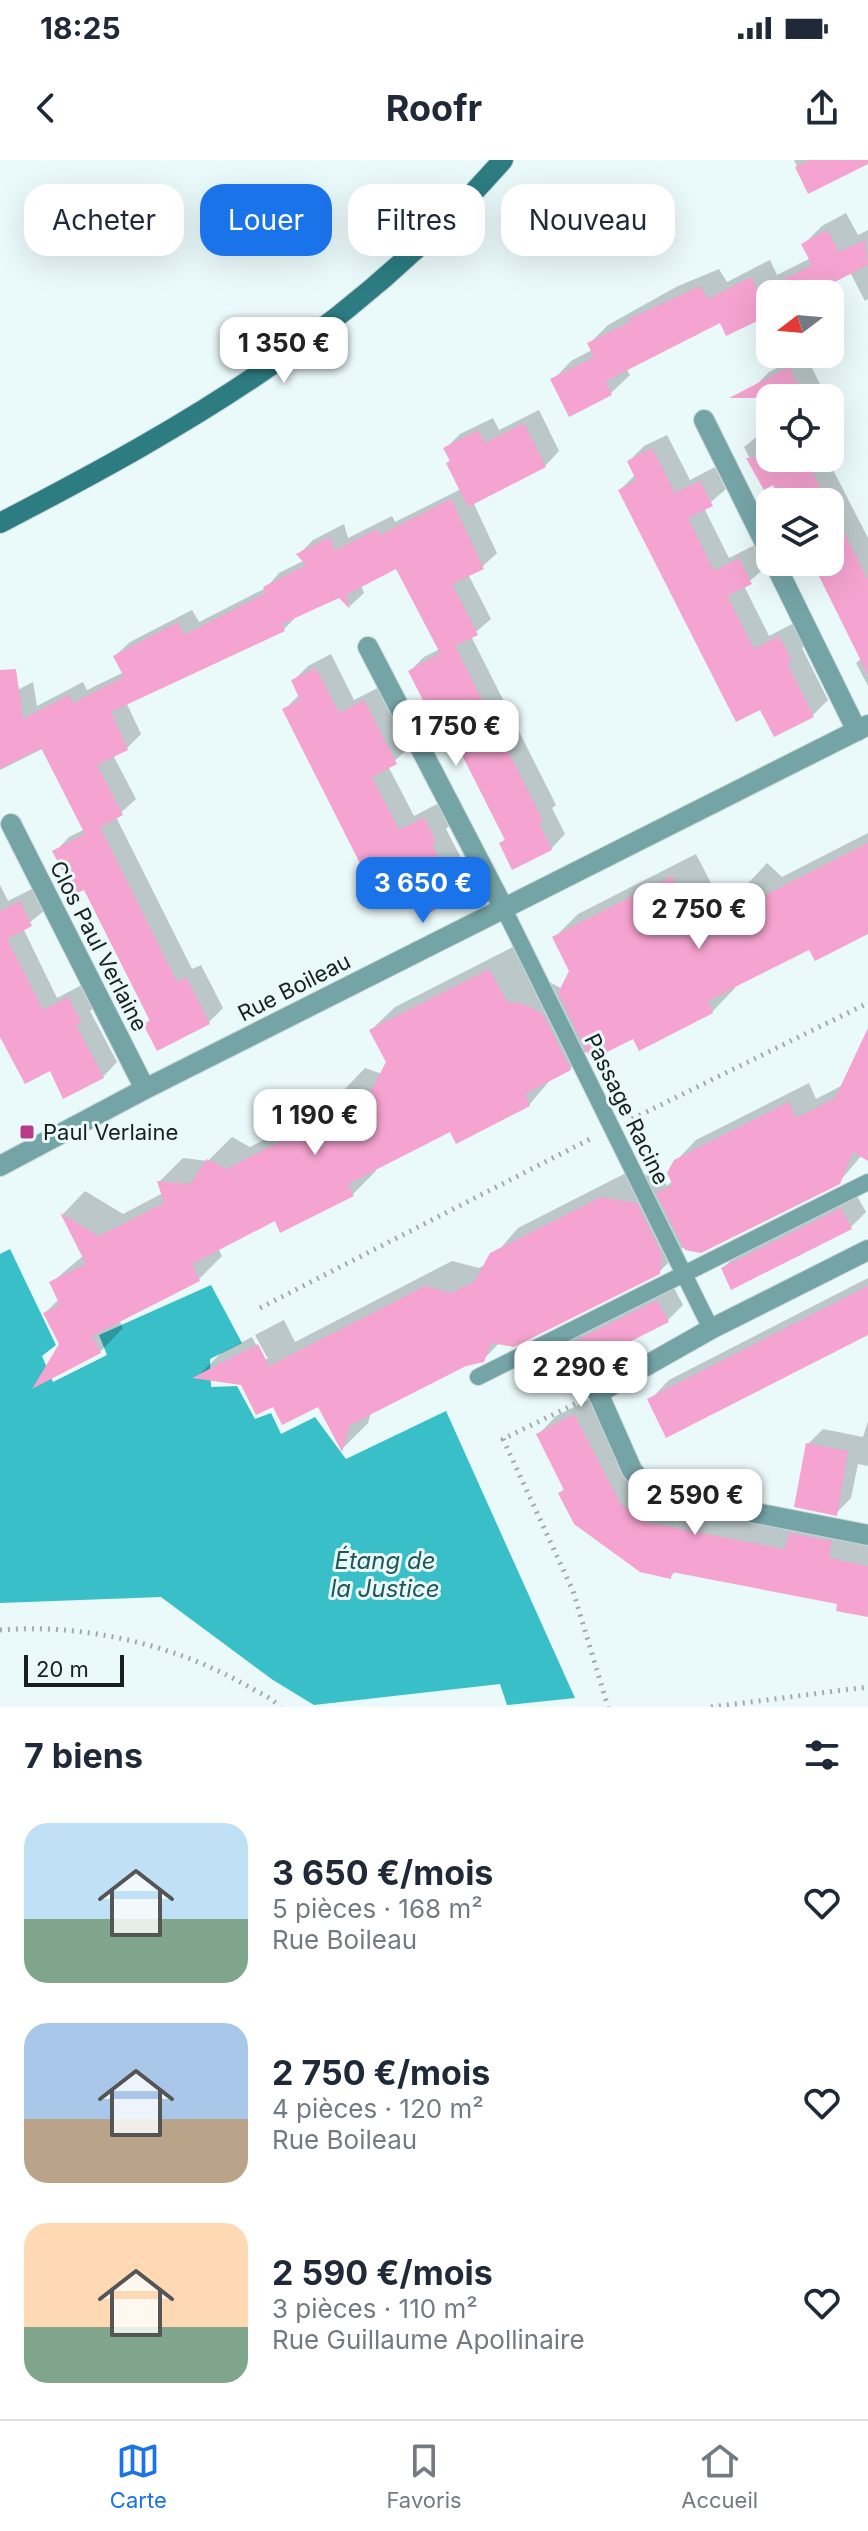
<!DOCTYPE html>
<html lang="fr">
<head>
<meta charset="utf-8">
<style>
	:root { --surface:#fff; --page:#f2f2f3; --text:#1f2937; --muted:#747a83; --line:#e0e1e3; --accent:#1a73e8 }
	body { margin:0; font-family:Inter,sans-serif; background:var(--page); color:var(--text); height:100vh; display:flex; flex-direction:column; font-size:30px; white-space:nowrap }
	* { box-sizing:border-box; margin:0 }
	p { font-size:26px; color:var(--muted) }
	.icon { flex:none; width:44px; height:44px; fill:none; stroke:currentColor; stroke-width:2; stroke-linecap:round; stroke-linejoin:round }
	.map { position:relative; height:1547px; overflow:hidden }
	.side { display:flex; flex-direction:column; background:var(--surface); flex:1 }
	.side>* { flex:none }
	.banner { position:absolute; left:24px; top:24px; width:820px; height:72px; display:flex; gap:16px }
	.needle { width:52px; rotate:254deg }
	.buttons { position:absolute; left:756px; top:120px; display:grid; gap:16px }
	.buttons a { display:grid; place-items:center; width:88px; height:88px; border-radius:16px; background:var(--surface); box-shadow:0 8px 32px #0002; font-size:40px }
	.scale { position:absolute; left:24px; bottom:20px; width:100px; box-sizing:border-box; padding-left:8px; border:4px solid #191e1e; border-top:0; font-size:22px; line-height:28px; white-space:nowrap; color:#191e1e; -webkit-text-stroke:6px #eaf9fa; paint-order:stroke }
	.price { position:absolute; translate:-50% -68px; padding:0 18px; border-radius:16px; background:#fff; color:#222; font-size:26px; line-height:52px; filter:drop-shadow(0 2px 4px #0008) }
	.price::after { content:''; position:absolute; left:50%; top:48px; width:24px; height:18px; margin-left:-12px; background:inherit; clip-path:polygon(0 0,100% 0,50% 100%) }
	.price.active { background:var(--accent); color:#fff }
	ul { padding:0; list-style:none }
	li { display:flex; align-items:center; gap:24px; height:200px; padding:0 24px }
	li span { display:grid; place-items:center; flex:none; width:224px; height:160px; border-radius:24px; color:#555 }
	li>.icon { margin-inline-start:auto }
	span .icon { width:96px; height:96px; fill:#fffc; stroke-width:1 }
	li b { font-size:34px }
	h2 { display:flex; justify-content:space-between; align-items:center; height:96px; padding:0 24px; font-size:34px }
	.tag { padding:0 28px; border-radius:24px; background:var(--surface); box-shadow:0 8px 32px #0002; font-size:28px; line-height:72px }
	.tag.active { background:var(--accent); color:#fff }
	.status { display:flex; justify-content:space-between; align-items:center; height:56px; padding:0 40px; background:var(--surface); direction:ltr }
	.status svg { height:22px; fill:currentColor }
	header { display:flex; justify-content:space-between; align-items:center; height:104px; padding:0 24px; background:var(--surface); font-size:36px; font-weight:700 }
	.tab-bar { display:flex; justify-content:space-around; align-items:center; height:112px; border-top:2px solid var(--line); background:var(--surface); font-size:22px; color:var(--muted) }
	.tab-bar a { display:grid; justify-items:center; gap:4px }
	.tab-bar .active { color:var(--accent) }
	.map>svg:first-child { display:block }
	.water { fill:#38bfc7 }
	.shadow { fill:#0003 }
	.building { fill:#f5a3d0 }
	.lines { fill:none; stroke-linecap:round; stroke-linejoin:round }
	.lane-casing { stroke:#c9d6d7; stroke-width:18 }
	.street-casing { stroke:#c9d6d7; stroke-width:22 }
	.secondary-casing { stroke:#c9d6d7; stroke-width:22 }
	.path { stroke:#a0abac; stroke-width:5; stroke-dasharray:2 6; stroke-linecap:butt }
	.lane { stroke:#75a4a7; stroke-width:16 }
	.street { stroke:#75a4a7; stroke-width:20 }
	.secondary { stroke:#2c7c81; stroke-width:20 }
	.poi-dot { fill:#b83b8a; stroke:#eaf9fa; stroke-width:3 }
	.labels { text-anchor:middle; stroke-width:6; stroke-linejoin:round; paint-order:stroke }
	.street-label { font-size:22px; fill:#191e1e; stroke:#eaf9fa }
	.poi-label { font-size:22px; fill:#191e1e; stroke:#eaf9fa; text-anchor:start }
	.water-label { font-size:24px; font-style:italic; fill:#1f5659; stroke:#eaf9fa }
</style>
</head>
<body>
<div class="status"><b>18:25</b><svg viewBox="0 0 49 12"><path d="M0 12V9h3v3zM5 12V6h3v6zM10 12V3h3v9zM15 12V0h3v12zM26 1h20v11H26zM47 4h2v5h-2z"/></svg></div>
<header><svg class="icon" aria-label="back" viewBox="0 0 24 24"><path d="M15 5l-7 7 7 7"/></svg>Roofr<svg class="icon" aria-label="share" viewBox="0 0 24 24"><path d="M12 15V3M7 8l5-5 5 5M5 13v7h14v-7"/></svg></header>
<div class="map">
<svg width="868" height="1547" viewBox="0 0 868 1547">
	<rect width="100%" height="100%" fill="#eaf9fa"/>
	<path class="water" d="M10,1089L56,1185L42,1196L53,1222L107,1195L99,1175L211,1125L242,1183L210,1199L211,1227L237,1226L255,1259L271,1253L281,1274L315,1257L346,1299L446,1251L575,1538L507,1545L500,1524L314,1545L273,1520L161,1437L0,1443V1094Z"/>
	<path class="shadow" d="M794,0H844L809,31Z
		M846,53L858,75L868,70V139L865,141L850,112L817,128L820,134H770V152L728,174L721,161L626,208L630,215L611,233L553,220L571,201L592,190L589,184L608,165L676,127L719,109L727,122L770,100L777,115L811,98L804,84L822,66Z
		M805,194L825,234L821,238H770V259L754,227L769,212Z
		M539,250L559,291L545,306L473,342L497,393L482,407L468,414L491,459L471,476L556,645L552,648L565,674L551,689L501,684L507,678L438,547L410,511L424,497L440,489L397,407L361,425L364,433L350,446L340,436L298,455L284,469L126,542L141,574L127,588L113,595L136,639L116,657L192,809L201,805L223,848L209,862L158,888L145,864L151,859L85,727L55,692L69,677L85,669L44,588L0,610V539L33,522L37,546L83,522L87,530L124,512L115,496L130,482L192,450L199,462L266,428L279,413L305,400L299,394L313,380L344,364L348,378L392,356L395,362L461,329L446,288L460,274L493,258L499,270Z
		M770,266V298H827L868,378V526L856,503L862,498L813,402H830V342H783L773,322L764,327L744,287Z
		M667,275L690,320L715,307L726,329L704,348L729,398L755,385L766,407L744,426L769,476L794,463L806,484L802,488L828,540L813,555L761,547L620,330L635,315L629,301L644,286Z
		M331,494L354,540L380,527L411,587L388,606L414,656L439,643L450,665L446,669L473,721L458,736L406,728L285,549L300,534L293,521L308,506Z
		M868,673V772L810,787L734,825L735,828L712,852L588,890L570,909L551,919L529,945L450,970L375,1008L376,1011L353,1034L281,1071L276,1058L218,1088L222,1096L199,1119L119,1160L123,1168L100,1192L61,1184L45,1153L59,1139L51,1123L84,1095L63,1054L85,1031L123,1054L163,1033L160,1021L183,998L208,1001L232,977L250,987L339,941L342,932L365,908L382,914L388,902L371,870L395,847L513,787L530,820L548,821L562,829L571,811L555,777L578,754L696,694L714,729L741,731L767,703L782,717Z
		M0,725L8,741L34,728L45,750L23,768L57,838L82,825L94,847L90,851L117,902L103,917L51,909L0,871Z
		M868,894V999L862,995L839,1022L685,1086L659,1112L500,1182L483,1200L465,1204L371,1252L368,1263L343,1288L319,1244L242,1223L197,1217L221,1193L252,1177L263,1199H268L255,1175L284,1160L295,1182L452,1101L479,1108L487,1104L518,1068L628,1012L663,1018L667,1026L673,1020L675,1002L696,980L809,923L816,939L843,925Z
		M856,1034L866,1052L851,1067L723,1108L738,1093Z
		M868,1118V1173L650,1240L669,1220Z
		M673,1126L683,1145L668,1160L539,1201L554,1185Z
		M592,1238L637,1326L663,1345L794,1370L849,1364L846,1381L868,1385V1455L840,1442L677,1410L670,1417L560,1333L565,1328L539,1274L556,1256Z
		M868,1261V1306L858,1304L851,1338L836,1353L808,1284L823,1269L863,1277Z"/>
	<path class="building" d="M810,0H868V4L808,34L795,7Z
		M827,70L839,92L865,80L868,105L811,134H761L770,155L726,176L720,163L606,221L612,235L569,257L550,219L594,197L587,183L630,162L629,159L700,126L708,139L751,117L759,132L812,105L801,84Z
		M789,207L805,238H729Z
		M524,263L546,307L468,347L446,303L450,301L443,288L478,270L485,283Z
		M652,288L675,333L700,321L713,346L688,358L714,411L739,398L752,424L727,436L754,489L779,476L792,501L787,503L814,557L774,577L760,550L736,562L618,330L636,320L627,301Z
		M746,298H822L809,305L828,342H781L773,325L764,330Z
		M451,339L484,409L452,424L478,475L455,486L543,661L539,663L552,690L512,710L499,683L505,680L461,593L438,550L430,554L408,511L440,493L396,409L346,435L350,449L339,438L282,464L285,471L111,552L128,590L97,605L123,655L100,667L177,822L186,817L210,864L157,891L143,864L150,861L84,730L75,734L52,691L85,674L41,588L0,609V510L16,509L23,559L69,535L73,543L124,517L113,496L178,462L184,475L266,433L263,427L306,405L296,394L330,377L334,391L377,369L380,375Z
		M830,344L868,420V515L812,402H830Z
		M316,508L339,553L364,540L397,604L372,617L399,670L424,657L436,682L432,684L459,738L419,758L405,731L380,743L282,549L300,540L291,520Z
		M868,683V774L815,801L809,790L743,823L708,841L713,853L639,891L633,879L591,900L558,833L569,811L552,777L672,716L690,751L705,750L724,756L742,725L757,739Z
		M20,741L32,766L7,779L43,850L68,837L81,862L76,865L104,918L63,939L50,911L25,924L0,877V751Z
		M489,809L507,842L524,844L543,854L571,910L525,934L530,946L456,984L450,972L348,1024L354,1036L280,1073L275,1061L192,1104L200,1121L92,1176L101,1193L32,1229L59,1184L43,1153L60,1145L49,1122L86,1104L60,1053L99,1076L164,1043L157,1021L190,1024L207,999L226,1009L334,954L340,931L367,939L386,902L369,870Z
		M868,868V1001L853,992L840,1024L701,1093L685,1090L656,1033L673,1025L667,1013L674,1000L789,942L796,958L835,938Z
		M601,1037L637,1043L662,1095L660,1114L514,1187L491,1183L484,1202L466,1206L350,1265L342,1292L318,1247L282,1265L273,1247L256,1255L241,1225L192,1218L258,1184L269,1206L425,1126L451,1133L475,1121L490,1093Z
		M841,1048L852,1069L731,1130L721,1108Z
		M868,1126V1175L666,1278L647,1239Z
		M657,1140L669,1162L548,1223L536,1200Z
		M574,1254L620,1343L644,1362L785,1389L789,1373L832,1381L829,1398L868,1406V1457L836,1451L837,1444L672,1412L671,1419L640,1412L574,1364L558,1333L564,1330L536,1274Z
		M806,1283L848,1291L837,1356L794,1347Z"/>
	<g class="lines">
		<g class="lane-casing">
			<path id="lane" d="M504,749L711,1169
				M478,1217L868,1022"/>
		</g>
		<g class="street-casing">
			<path id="street" d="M704,260L770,393
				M774,402L857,571
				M368,487L504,749
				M11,664L145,929
				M0,1006L145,929L868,565
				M868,1090L711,1169L598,1233L632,1310L650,1332L868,1375"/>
		</g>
		<g class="secondary-casing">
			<path id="secondary" d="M0,363C197,261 354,169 503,0"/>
		</g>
		<path class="path" d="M632,959L868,843
			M260,1148L590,979
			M575,1244L503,1279L573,1431L608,1547
			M0,1470C83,1463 177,1485 249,1527C260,1533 272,1538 280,1547
			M711,1547L868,1527"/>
		<use href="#lane" class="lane"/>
		<use href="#street" class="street"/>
		<use href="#secondary" class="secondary"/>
	</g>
	<rect class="poi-dot" x="19" y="964" width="16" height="16" rx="4"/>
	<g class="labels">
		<g class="street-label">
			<text transform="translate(99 786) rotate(63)" y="8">Clos Paul Verlaine</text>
			<text transform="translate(294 827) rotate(-27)" y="8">Rue Boileau</text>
			<text transform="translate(627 949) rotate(64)" y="8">Passage Racine</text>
		</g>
		<g class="poi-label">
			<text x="43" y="980">Paul Verlaine</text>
		</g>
		<g class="water-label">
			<text x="385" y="1409">Étang de<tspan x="385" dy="28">la Justice</tspan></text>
		</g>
	</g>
</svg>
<div class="buttons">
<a><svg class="needle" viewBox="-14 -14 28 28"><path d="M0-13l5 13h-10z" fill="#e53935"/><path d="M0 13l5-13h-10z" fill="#747a83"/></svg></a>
<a><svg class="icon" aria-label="locate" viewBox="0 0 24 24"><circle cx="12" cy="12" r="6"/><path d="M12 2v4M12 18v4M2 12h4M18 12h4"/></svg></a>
<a><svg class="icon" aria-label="layers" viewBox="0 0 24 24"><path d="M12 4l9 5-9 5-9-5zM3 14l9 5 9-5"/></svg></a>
</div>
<div class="scale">20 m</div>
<b class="price" style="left:284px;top:225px">1 350 €</b>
<b class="price" style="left:456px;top:608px">1 750 €</b>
<b class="price active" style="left:423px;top:765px">3 650 €</b>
<b class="price" style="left:699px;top:791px">2 750 €</b>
<b class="price" style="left:315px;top:997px">1 190 €</b>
<b class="price" style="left:581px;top:1249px">2 290 €</b>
<b class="price" style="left:695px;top:1377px">2 590 €</b>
<div class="banner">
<a class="tag">Acheter</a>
<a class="tag active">Louer</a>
<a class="tag">Filtres</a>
<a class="tag">Nouveau</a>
</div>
</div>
<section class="side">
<h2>7 biens<svg class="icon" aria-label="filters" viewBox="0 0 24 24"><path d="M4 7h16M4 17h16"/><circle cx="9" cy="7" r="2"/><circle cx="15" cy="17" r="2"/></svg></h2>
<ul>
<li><span style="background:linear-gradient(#bfe0f5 60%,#7fa58c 0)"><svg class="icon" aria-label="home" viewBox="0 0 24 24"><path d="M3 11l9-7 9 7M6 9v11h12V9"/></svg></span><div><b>3 650 €/mois</b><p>5 pièces · 168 m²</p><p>Rue Boileau</p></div><svg class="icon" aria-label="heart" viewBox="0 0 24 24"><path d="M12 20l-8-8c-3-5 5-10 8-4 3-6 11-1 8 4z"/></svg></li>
<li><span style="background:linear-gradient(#a9c7e8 60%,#b9a48a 0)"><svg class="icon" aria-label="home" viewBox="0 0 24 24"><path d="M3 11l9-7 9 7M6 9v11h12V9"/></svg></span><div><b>2 750 €/mois</b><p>4 pièces · 120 m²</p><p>Rue Boileau</p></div><svg class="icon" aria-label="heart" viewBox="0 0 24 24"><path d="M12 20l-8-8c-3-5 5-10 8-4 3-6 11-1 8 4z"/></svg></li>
<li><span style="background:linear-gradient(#ffd9b3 65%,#7fa58c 0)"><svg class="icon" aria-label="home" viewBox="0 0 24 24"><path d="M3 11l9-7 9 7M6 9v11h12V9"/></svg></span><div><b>2 590 €/mois</b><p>3 pièces · 110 m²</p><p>Rue Guillaume Apollinaire</p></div><svg class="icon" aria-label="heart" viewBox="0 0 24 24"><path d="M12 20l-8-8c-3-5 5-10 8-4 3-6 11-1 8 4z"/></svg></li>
</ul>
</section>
<nav class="tab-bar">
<a class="active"><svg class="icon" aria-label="map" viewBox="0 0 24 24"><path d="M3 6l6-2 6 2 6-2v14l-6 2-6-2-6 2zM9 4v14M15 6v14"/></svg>Carte</a>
<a><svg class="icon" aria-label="saved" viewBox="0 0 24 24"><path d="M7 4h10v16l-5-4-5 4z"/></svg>Favoris</a>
<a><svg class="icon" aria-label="home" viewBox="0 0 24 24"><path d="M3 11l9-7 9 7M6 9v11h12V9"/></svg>Accueil</a>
</nav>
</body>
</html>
